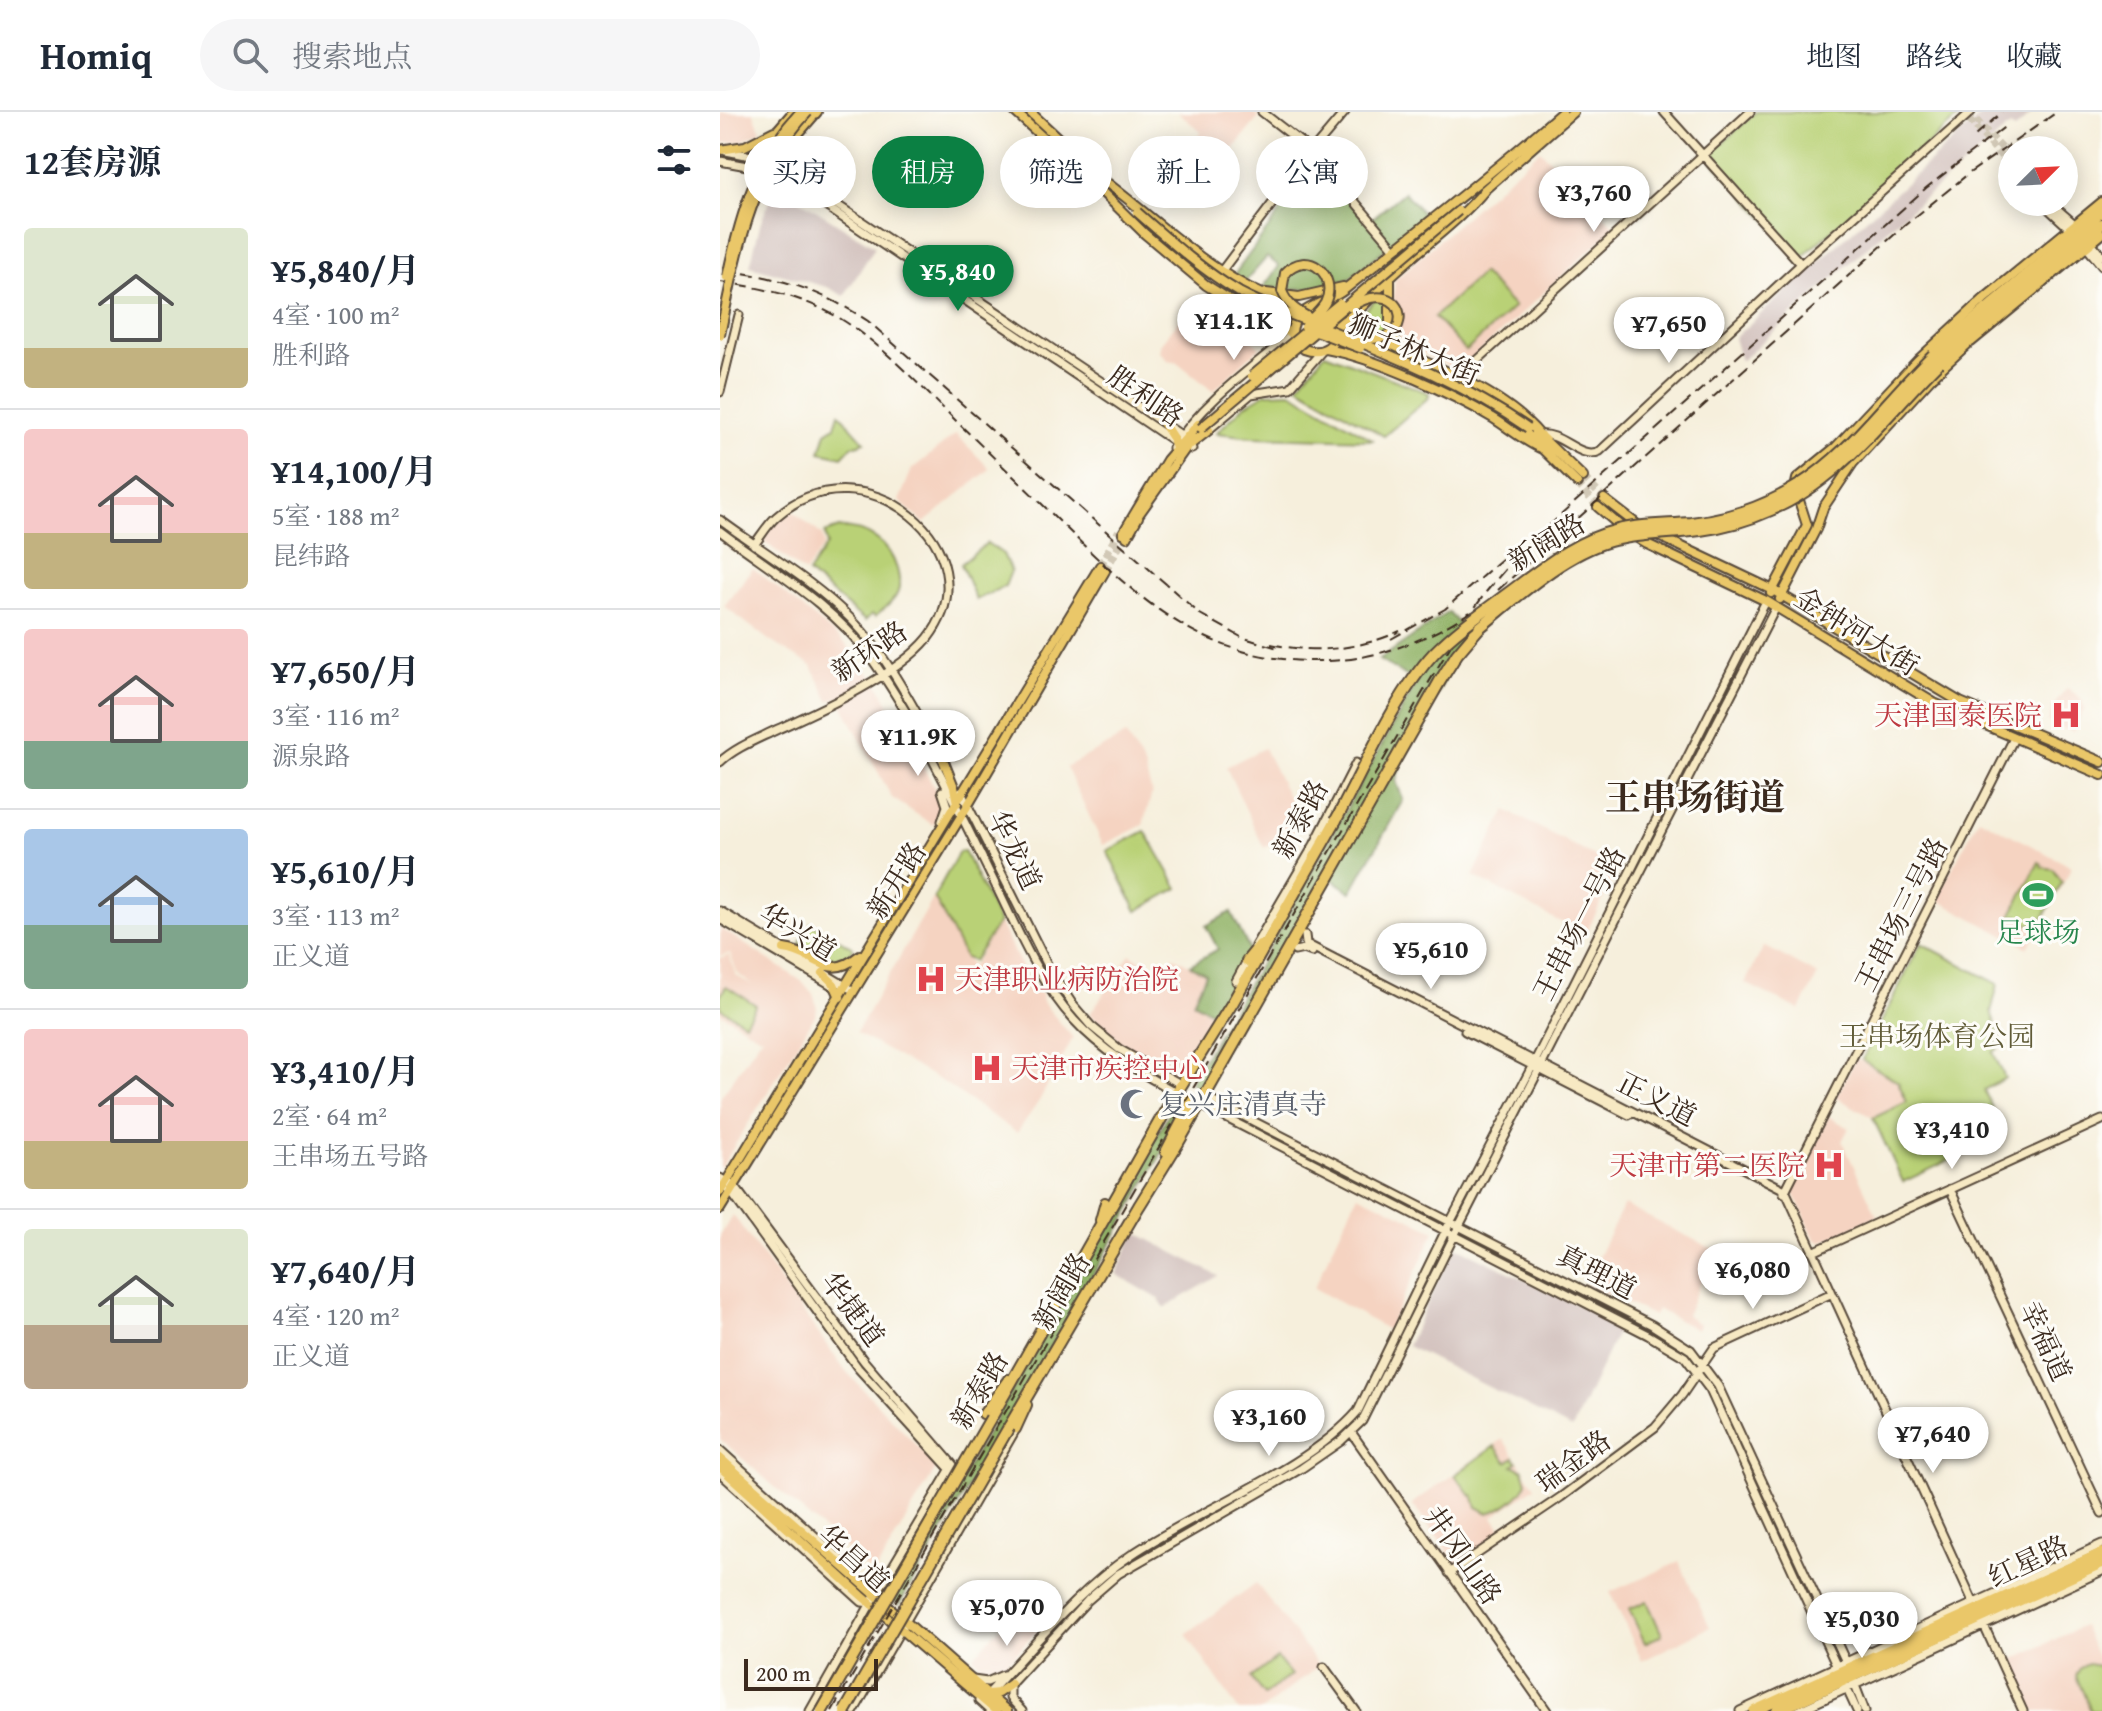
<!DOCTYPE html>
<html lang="zh">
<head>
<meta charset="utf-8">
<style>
	:root { --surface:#fff; --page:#f6f6f7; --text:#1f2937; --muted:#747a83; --line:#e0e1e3; --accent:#0b8043 }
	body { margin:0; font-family:"Gentium Book Plus","Noto Serif SC",serif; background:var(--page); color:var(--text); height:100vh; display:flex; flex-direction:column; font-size:30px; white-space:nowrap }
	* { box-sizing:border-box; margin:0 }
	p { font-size:26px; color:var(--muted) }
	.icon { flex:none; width:44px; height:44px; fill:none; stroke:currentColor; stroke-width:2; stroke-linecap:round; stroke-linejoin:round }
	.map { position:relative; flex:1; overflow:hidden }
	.drawer { display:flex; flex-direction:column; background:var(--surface); width:720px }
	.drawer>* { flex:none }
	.banner { position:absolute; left:24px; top:24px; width:760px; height:72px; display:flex; gap:16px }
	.needle { width:52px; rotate:66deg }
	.buttons { position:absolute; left:1278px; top:24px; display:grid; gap:16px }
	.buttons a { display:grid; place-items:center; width:80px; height:80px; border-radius:50%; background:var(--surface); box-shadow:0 4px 20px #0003; font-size:40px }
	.scale { position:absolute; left:24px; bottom:20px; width:134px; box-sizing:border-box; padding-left:8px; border:4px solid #3b2a1e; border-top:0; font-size:22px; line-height:28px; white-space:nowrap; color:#3b2a1e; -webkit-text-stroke:6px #fdfcf7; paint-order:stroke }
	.price { position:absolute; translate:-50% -68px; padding:0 18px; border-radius:28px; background:#fff; color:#222; font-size:26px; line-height:52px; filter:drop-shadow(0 2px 4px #0008) }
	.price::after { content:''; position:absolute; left:50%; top:48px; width:24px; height:18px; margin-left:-12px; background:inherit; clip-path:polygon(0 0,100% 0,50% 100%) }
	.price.on { background:var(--accent); color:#fff }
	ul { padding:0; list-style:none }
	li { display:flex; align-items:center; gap:24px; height:200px; padding:0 24px }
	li+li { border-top:2px solid var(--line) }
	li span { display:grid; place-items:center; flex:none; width:224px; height:160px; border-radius:8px; color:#555 }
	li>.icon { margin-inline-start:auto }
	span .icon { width:96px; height:96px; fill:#fffc; stroke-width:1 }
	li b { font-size:34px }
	h2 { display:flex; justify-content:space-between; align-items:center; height:96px; padding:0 24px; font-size:34px }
	.tag { padding:0 28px; border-radius:36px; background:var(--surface); box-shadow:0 4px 20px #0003; font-size:28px; line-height:72px }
	.tag.on { background:var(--accent); color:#fff }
	header { display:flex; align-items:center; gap:48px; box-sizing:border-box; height:112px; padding:0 40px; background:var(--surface); border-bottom:2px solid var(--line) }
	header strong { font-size:38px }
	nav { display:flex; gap:44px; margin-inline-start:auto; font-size:28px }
	.search { width:560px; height:72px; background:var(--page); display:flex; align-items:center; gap:20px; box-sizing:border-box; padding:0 28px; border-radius:44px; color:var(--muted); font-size:30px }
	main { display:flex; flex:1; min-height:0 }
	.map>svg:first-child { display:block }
	.built { fill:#f5d3c1 }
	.industrial { fill:#d1c0bc }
	.green { fill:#b9d176; stroke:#7a7e4a; stroke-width:2 }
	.forest { fill:#92b367; stroke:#666e42; stroke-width:2 }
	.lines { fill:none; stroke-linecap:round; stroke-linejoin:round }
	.secondary-tunnel { stroke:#d1c8b6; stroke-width:7; stroke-dasharray:7 3.5; stroke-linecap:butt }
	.primary-tunnel { stroke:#d1c8b6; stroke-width:8; stroke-dasharray:8 4; stroke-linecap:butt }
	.secondary-casing { stroke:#57483a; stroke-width:11 }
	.primary-casing { stroke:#57483a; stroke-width:12 }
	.highway-casing { stroke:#57483a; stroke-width:14 }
	.secondary { stroke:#f7e9c3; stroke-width:7 }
	.primary { stroke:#eac769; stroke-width:8 }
	.highway { stroke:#eac769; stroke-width:10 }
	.rail { stroke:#3b2a1e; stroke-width:2; stroke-dasharray:12 6; stroke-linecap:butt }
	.primary-bridge-casing { stroke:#57483a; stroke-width:12; stroke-linecap:butt }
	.highway-bridge-casing { stroke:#57483a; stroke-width:14; stroke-linecap:butt }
	.primary-bridge { stroke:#eac769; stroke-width:8 }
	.highway-bridge { stroke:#eac769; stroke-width:10 }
	.labels { text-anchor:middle; stroke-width:6; stroke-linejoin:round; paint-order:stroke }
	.street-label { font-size:28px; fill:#3b2a1e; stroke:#fdfcf7 }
	.health-label { font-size:28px; fill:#be3a42; stroke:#fdfcf7; text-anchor:end }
	.leisure-label { font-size:28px; fill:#27864d; stroke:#fdfcf7 }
	.park-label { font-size:28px; fill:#615c38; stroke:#fdfcf7 }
	.worship-label { font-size:28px; fill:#5b616d; stroke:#fdfcf7; text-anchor:start }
	.district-label { font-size:36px; font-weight:bold; fill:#3b2a1e; stroke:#fdfcf7 }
</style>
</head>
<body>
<header>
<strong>Homiq</strong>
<div class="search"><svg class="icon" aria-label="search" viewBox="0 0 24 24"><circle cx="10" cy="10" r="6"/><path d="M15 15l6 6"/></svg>搜索地点</div>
<nav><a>地图</a><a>路线</a><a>收藏</a></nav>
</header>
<main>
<section class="drawer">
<h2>12套房源<svg class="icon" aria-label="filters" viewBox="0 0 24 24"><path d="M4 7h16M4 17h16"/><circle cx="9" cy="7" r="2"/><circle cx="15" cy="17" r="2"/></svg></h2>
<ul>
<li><span style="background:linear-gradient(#dfe7d0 75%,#c2b280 0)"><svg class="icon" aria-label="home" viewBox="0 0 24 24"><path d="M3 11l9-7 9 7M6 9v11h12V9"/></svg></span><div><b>¥5,840/月</b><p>4室 · 100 m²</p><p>胜利路</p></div></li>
<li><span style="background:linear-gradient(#f6c9c9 65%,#c2b280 0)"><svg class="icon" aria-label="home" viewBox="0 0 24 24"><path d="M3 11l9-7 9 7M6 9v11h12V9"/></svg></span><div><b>¥14,100/月</b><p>5室 · 188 m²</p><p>昆纬路</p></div></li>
<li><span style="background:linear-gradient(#f6c9c9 70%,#7fa58c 0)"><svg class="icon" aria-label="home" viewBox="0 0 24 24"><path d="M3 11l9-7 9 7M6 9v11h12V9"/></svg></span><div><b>¥7,650/月</b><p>3室 · 116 m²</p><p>源泉路</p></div></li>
<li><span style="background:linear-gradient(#a9c7e8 60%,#7fa58c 0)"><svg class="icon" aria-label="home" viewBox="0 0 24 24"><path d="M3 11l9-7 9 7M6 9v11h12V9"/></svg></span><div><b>¥5,610/月</b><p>3室 · 113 m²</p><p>正义道</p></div></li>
<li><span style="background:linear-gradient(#f6c9c9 70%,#c2b280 0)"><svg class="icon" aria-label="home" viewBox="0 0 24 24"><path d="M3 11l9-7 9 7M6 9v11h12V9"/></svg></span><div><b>¥3,410/月</b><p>2室 · 64 m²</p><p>王串场五号路</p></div></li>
<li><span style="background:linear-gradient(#dfe7d0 60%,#b9a48a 0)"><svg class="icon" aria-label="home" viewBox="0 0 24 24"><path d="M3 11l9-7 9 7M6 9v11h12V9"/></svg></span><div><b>¥7,640/月</b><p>4室 · 120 m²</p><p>正义道</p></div></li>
</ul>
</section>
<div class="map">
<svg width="1382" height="1599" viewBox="0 0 1382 1599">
	<rect width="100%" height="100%" fill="#fdfcf7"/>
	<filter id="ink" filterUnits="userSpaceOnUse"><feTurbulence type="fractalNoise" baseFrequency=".0125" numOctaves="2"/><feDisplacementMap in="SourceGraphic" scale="16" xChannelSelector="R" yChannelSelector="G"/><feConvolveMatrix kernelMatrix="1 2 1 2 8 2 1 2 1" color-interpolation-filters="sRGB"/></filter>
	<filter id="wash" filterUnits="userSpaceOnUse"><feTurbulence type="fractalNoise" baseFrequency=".006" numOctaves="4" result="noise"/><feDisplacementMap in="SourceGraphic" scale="32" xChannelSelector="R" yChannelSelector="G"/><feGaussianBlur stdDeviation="1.8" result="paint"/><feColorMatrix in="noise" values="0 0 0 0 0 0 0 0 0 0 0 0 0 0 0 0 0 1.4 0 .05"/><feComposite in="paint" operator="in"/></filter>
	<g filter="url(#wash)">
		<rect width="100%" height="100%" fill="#f6efdc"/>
		<path class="built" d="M0,0H33L41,19L21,30L0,31Z
			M458,0H533L539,5L495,60L468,37L481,20Z
			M820,38L895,115L739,259L685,232L679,224L673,184L675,168Z
			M478,185L540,235L493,279L457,250L448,249L440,240V232Z
			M236,322L270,357L204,411L179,389L192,357Z
			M70,397L102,423L104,433L85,461L42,428L58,407Z
			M33,456L125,531L158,572L221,688L219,702L213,713L172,686L118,585L109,589L92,554L50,529L4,494Z
			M1347,576L1361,586L1365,596L1353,620L1328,610L1333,594Z
			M406,623L423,651L432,681L423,713L383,733L346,655Z
			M544,636L583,715L544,736L506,655Z
			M786,698L898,757L865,823L753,764Z
			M1259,706L1352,755L1308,836L1216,787Z
			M214,785L251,856L279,810L312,875L323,884L321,888L353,926L319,989L297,1021L223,970L136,921Z
			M0,816L83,870L93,882L97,894L96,902L0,1057V986L43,923L40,925L0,901V846L9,843L16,864L33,873L18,862L10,841L0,844Z
			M1044,834L1098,863L1080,898L1025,871Z
			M410,842L440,861L453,844L485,862L472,890L491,902L451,963L404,933L370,902Z
			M1136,946L1178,970L1187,990L1153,1006L1116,985Z
			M1108,1004L1129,1016L1122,1029L1157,1104L1101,1130L1095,1127L1072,1077Z
			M638,1082L715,1119L668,1218L594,1176Z
			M904,1093L995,1138L966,1203L979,1212L977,1218L937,1197L934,1204L865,1171Z
			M13,1103L124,1257L217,1355L154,1462L0,1327V1123Z
			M783,1327L815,1375L773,1405L783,1419L737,1451L692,1392Z
			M959,1450L990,1515L922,1549L890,1480Z
			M536,1471L599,1554L541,1599H519L466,1522Z
			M303,1490L324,1510L280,1559L275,1562L270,1561L253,1545Z
			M1363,1514L1382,1555V1599H1310L1288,1550Z"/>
		<path class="industrial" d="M1265,0H1314L1295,17L1290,14L1164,120L1021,249L1014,226Z
			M57,74L155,135L124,184L107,175L30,154L41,109Z
			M415,1120L498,1164L445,1196L439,1187L396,1162Z
			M735,1134L900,1214L852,1317L687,1234Z"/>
		<path class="green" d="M1036,0H1233L1238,5L1081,146L988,44Z
			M762,161L794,195L746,239L714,205Z
			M667,175L670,231L631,213Z
			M605,241L709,281V285L664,324L578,274Z
			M571,280L654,328L532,325L496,321L524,294L546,281Z
			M119,301L145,330L132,334L122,345L100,340L106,320L115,314Z
			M119,416C147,416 169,430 177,457C179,465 181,474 177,482C173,491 162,498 155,505L152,502L145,509L88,461L107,433L105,421Z
			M267,431L283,442L291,459L285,474L256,488L241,452Z
			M425,719L458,776L417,799L387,739Z
			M244,739L279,810L253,849L245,846L214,785L239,740Z
			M1319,750L1322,752L1321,755L1333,757L1342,770L1320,812H1306L1297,803L1295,806L1291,804Z
			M91,811L133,836L125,848L108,851L79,833Z
			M1201,831L1278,872L1271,900L1281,927L1275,929L1278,937L1273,940L1285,966L1264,978L1284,1023L1183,1070L1153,1006L1187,990L1178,970L1142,948Z
			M6,874L36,893L25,911L0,896V884Z
			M775,1334L787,1350L794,1345L797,1350L793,1353L803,1358L807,1370C802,1384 782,1398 768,1401L757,1395L753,1383L751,1384L735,1363Z
			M927,1489L942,1523L925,1531L909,1497Z
			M557,1546L571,1563L544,1583L531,1566Z
			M1368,1552L1379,1554L1382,1559V1599H1371L1356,1564L1360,1556Z"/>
		<path class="forest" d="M597,50L648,110L684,80L705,104L629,167L592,177L543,176L559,154L547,145L525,170L514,163Z
			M728,500L748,522L681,652L676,669L683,688L631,780L605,763L481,977L470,970L543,847L697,570L659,548Z
			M511,800L530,839L493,901L473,890L486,862L470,853L498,837L486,814Z
			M460,987L466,991V998L378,1154L179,1493L172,1487L393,1103L454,992Z"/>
	</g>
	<g filter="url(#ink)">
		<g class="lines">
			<path class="secondary-tunnel" d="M1242,0L1286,50
				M1249,0L1291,46"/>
			<path class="primary-tunnel" d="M863,365L884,387
				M857,371L878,395
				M380,454L399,419
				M385,459L405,423"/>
			<g class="secondary-casing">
				<path id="secondary" d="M542,0L592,39L675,137
					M944,0L1081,152
					M6,39L41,46
					M1291,46L1292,47
					M0,49L38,56
					M1286,50L1292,57
					M56,52L458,321L470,329L472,337
					M50,61L110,97L452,328
					M1321,90L1347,114
					M1329,90L1352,110
					M1374,134L1382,144
					M1369,138L1382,154
					M500,161L592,39L625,0
					M738,266L1030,0
					M0,280L19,203
					M487,319L531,282L570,276L601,240
					M820,323C841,319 860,349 880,339L1081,152L1251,0
					M453,336C483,290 530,257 572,222
					M0,408C43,440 94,469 132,508C172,549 197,603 225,652
					M0,419C50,457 111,492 149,543C199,613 237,695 275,772C297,817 319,870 354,908C383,940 419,960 457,981
					M0,650C16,635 38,627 58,617C102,597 178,563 208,526C277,438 143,327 56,405C48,412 41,424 34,433
					M222,679L227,694L222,709
					M241,680L331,860L353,893L371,914L399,937L462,973
					M0,799L129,876
					M0,807L115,875
					M585,823L586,831L590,834L1065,1078L1303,1599
					M535,834L594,733L636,651
					M575,839L584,837L592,840
					M516,869L529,845
					M745,919L909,1003
					M488,986L932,1213L971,1238L998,1274L1126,1550L1145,1599
					M479,992L928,1223L965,1245L990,1278L1137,1599
					M0,1066L15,1075L144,1249L233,1353L155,1484L90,1599
					M0,1073L11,1080L138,1256L231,1358
					M1230,1077L1382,1401
					M1064,1081L1294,626
					M1093,1140L1382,1008
					M631,1320L827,1599
					M0,1338L136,1461
					M0,1361L142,1490L151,1491
					M729,1461L841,1385L935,1315L962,1283L994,1236L1110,1182
					M604,1555L636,1599
					M253,1568L267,1570L283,1563
					M290,1574V1586L302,1599
					M287,1576L368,1488L398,1462L582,1356L621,1329L642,1309L739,1114L1056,495
					M267,1583C313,1535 356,1480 411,1443C479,1397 586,1359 638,1299L725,1120L815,949L1046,489
					M259,1589L270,1599
					M134,1599L296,1317
					M1020,1599L1382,1432
					M1078,1599L1382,1459"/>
			</g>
			<g class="primary-casing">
				<path id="primary" d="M295,0L374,72
					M310,0L382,67
					M0,38L25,34L54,19
					M34,54L49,28L73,0
					M52,62L78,22L97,0
					M378,64C441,110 496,171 572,193
					M372,70L425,122L486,173L526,198L572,222L584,237C603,244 619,233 617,212
					M763,79L853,0
					M670,165V212L679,240
					M546,181L579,185L623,175
					M616,210L625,217C684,242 778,272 820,323
					M617,212C641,201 654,181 672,163C703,134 738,110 765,78
					M572,222C571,195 607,192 624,178C697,119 772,62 842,0
					M1251,230L1382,122
					M606,237C653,245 731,281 773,306C789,316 803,328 820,336
					M444,312L453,326L456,337
					M805,320L857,371
					M816,320L863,365
					M471,332L489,318
					M884,387L919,414
					M878,395L906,419L927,432L1046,489L1214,591L1382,663
					M414,409L473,326
					M403,421L447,348L478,312
					M935,422L1053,478L1240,590L1382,650
					M407,425L418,405
					M1051,481L1087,413L1075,376L1077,367L1116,335L1197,249L1264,187L1382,90
					M1060,487L1096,417L1103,396L1133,351L1211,266L1255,225
					M224,650L234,675L237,691
					M64,837C98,841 106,871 140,843
					M103,861L114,872L120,885
					M0,1080L380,454
					M0,1097L248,693L385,459
					M380,1108L385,1090
					M263,1302L288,1267
					M296,1317L307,1293
					M0,1346L287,1599
					M0,1355L142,1484L276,1599
					M269,1582L278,1581L291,1572"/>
			</g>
			<g class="highway-casing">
				<path id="highway" d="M1213,243L1382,99
					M1219,250L1382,112
					M527,849L540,833
					M446,1040L470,994L469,989L463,985L453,989
					M271,1306L450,991L513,890L616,708
					M289,1315L419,1094L458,1031L720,569L737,542L759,516
					M1034,1599L1382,1441
					M1057,1599L1382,1451"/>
			</g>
			<use href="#secondary" class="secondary"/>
			<use href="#primary" class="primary"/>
			<use href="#highway" class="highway"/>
			<path class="rail" d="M1255,24L1282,0
				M6,159C59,164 104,180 148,209L480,502L521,525L561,537
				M0,170C42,175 84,185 121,207C155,228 184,258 213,286C250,323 288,359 326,396C407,476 474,549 596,549C650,550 705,530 750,500
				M778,478L1184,114L1248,62L1337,0
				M671,527L725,497L783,446
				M551,532C595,542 639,538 680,519
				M112,1599L693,597L746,508L766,480L798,442L853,392L1206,76L1287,13"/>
			<g class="primary-bridge-casing">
				<path id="primary-bridge" d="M417,100C450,129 482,158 519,180C549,196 579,205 610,218C679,246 747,274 808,316
					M7,165C20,104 36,47 80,0
					M630,195C690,157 700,243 636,224
					M588,210C594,204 601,198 605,191C619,163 587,136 565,161L562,179C568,195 580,200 593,208
					M585,215L640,236
					M0,223C17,142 30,62 88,0
					M532,264L620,191
					M481,316L738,99"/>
			</g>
			<g class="highway-bridge-casing">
				<path id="highway-bridge" d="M759,516C796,486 843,442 890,429C920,421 950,422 980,418C1004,415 1029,408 1051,398C1121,368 1166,302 1219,250
					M616,708C643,658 675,583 714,541C738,516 770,495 799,473C830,450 860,427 898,418C922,412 946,413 971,411C1008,407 1046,394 1078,374C1131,341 1168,286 1213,243
					M102,1599L271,1306
					M125,1599L289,1315"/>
			</g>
			<use href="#primary-bridge" class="primary-bridge"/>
			<use href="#highway-bridge" class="highway-bridge"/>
		</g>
	</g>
	<defs>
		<g id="hospital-bare" transform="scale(2.4)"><path d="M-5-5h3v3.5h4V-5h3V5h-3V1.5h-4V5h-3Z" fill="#e0444e" stroke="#fdfcf7" stroke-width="2.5" paint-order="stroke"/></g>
		<g id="stadium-bare" transform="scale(2.4)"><path d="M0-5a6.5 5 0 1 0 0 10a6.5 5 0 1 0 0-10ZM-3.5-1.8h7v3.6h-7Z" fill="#2e9e5b" stroke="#fdfcf7" stroke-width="2.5" paint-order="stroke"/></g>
		<g id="mosque-bare" transform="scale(2.4)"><path d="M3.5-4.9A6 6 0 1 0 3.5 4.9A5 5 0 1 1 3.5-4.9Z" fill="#6b7280" stroke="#fdfcf7" stroke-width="2.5" paint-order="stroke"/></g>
	</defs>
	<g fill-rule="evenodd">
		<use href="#hospital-bare" x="1346" y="603"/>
		<use href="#stadium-bare" x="1318" y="783"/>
		<use href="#hospital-bare" x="211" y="867"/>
		<use href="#hospital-bare" x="267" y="956"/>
		<use href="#mosque-bare" x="415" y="992"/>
		<use href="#hospital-bare" x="1109" y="1053"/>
	</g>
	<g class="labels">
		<g class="street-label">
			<text transform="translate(694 237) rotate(23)" y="10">狮子林大街</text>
			<text transform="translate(426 284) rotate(34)" y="10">胜利路</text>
			<text transform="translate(826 430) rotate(-31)" y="10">新阔路</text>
			<text transform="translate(1137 519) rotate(32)" y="10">金钟河大街</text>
			<text transform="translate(149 539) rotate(-34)" y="10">新环路</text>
			<text transform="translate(580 707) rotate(-62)" y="10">新泰路</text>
			<text transform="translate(295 738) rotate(64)" y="10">华龙道</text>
			<text transform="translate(176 768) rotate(-58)" y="10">新开路</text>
			<text transform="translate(1181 802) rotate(-63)" y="10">王串场三号路</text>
			<text transform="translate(859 811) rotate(-63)" y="10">王串场一号路</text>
			<text transform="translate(78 820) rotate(31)" y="10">华兴道</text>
			<text transform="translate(937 987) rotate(27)" y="10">正义道</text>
			<text transform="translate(877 1160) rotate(27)" y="10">真理道</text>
			<text transform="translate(341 1179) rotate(-60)" y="10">新阔路</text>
			<text transform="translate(133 1197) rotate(53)" y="10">华捷道</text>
			<text transform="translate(1326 1229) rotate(65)" y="10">幸福道</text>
			<text transform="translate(259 1278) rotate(-60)" y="10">新泰路</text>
			<text transform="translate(853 1349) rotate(-36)" y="10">瑞金路</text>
			<text transform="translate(743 1443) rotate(55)" y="10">井冈山路</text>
			<text transform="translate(134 1446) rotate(42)" y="10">华昌道</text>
			<text transform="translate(1308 1449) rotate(-25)" y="10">红星路</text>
		</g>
		<g class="health-label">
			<text x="1322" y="613">天津国泰医院</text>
			<text x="235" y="877" text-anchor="start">天津职业病防治院</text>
			<text x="291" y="966" text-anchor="start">天津市疾控中心</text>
			<text x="1085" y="1063">天津市第二医院</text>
		</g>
		<g class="leisure-label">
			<text x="1318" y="830">足球场</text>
		</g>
		<g class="park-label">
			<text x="1217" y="934">王串场体育公园</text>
		</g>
		<g class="worship-label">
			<text x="439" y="1002">复兴庄清真寺</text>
		</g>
		<g class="district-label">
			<text x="975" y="698">王串场街道</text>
		</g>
	</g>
</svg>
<div class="buttons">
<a><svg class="needle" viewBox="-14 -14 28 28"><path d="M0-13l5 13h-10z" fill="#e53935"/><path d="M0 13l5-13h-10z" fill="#747a83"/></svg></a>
</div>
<div class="scale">200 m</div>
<b class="price" style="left:874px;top:122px">¥3,760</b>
<b class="price on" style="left:238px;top:201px">¥5,840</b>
<b class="price" style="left:514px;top:250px">¥14.1K</b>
<b class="price" style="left:949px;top:253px">¥7,650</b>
<b class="price" style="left:198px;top:666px">¥11.9K</b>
<b class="price" style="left:711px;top:879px">¥5,610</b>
<b class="price" style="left:1232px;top:1059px">¥3,410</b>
<b class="price" style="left:1033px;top:1199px">¥6,080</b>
<b class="price" style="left:549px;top:1346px">¥3,160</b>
<b class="price" style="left:1213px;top:1363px">¥7,640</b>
<b class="price" style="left:287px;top:1536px">¥5,070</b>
<b class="price" style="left:1142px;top:1548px">¥5,030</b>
<div class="banner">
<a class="tag">买房</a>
<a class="tag on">租房</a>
<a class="tag">筛选</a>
<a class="tag">新上</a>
<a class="tag">公寓</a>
</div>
</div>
</main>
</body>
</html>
